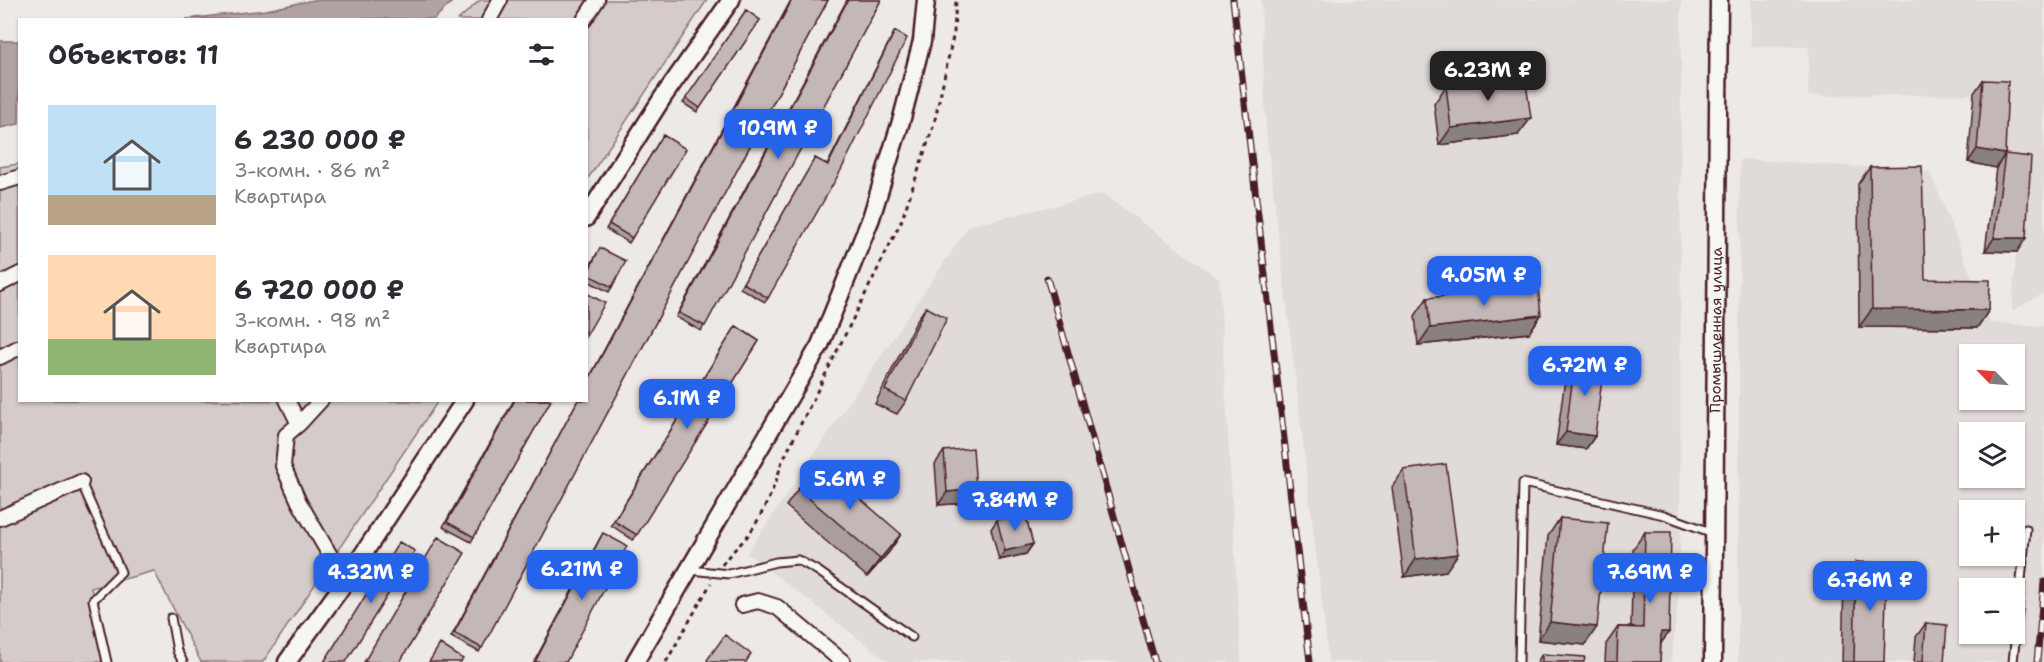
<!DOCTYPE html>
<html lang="ru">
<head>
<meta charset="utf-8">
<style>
	:root { --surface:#fff; --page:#f7f7f7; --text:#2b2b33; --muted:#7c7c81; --accent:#2563eb }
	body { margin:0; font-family:"Shantell Sans",sans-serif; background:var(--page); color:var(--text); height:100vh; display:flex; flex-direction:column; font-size:22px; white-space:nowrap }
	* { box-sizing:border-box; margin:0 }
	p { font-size:20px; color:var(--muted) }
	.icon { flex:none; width:33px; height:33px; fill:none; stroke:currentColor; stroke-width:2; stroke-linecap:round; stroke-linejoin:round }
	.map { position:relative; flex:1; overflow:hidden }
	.panel { position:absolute; left:18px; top:18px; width:570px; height:384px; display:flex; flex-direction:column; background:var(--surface); border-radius:0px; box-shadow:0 2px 4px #0004 }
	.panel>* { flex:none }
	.needle { width:39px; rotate:295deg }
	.buttons { position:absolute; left:1959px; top:344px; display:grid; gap:12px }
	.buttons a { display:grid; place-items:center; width:66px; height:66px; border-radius:0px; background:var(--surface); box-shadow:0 2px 4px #0004; font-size:30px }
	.price { position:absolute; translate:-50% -51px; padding:0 14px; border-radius:12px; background:var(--accent); color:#fff; font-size:20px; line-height:39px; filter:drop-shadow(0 2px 3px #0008) }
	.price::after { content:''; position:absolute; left:50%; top:36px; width:18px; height:14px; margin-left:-9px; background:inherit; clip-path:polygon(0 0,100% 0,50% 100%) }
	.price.on { background:#222; color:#fff }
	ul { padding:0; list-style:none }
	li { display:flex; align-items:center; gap:18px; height:150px; padding:0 30px }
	li span { display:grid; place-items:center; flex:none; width:168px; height:120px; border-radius:0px; color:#555 }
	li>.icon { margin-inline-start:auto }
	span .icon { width:72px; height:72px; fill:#fffc; stroke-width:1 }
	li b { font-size:26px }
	h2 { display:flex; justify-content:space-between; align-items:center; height:72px; padding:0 30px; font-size:26px }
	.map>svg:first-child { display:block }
	.built { fill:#e0dad8; fill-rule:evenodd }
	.green { fill:#d4cbca; stroke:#8f757a; stroke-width:1.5 }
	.water { fill:#b1a2a3; stroke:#886e73; stroke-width:1.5 }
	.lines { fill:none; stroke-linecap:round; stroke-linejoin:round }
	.service-casing { stroke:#4a1f2b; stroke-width:11 }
	.minor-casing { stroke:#4a1f2b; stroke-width:18 }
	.tertiary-casing { stroke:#4a1f2b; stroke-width:21 }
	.path { stroke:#4a1f2b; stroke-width:3; stroke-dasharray:4.5 4.5; stroke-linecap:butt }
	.service { stroke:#f6f6f2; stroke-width:7 }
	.minor { stroke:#f6f6f2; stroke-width:14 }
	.tertiary { stroke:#f6f6f2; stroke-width:16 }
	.rail-casing { stroke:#4a1f2b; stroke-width:7 }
	.rail { stroke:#f6f6f2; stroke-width:4.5; stroke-dasharray:14; stroke-linecap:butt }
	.wall { fill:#a99d9d; stroke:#4a1f2b; stroke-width:1.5 }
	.shaded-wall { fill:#898080; stroke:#4a1f2b; stroke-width:1.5 }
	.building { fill:#c4b7b7; stroke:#4a1f2b; stroke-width:1.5 }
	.labels { text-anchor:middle; stroke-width:4.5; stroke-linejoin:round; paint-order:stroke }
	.street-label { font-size:15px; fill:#4a1f2b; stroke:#f6f6f2 }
</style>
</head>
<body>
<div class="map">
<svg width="2044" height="662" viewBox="0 0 2044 662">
	<rect width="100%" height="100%" fill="#ece9e6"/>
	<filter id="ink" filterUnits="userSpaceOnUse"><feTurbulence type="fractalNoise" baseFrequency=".0167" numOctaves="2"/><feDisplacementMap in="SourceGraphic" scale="12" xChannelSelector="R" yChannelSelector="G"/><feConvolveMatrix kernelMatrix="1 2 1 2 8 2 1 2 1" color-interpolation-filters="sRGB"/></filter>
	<g filter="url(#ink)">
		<path class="built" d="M1261,0H1681L1680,582L1671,662H1329L1266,129Z
			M1751,0H2044V293L2012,311L2022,171L1996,168L1999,94L1808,96L1809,47L1751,46Z
			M1740,159L1930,172L1990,323L2044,326V662H1738ZM1970,354H2014V399H1970ZM1970,432H2014V477H1970ZM1970,510H2014V555H1970ZM1970,588H2014V633H1970Z
			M1103,194L1219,279L1241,662H889L747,553L969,226Z"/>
		<path class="green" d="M480,0H707L587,180L586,20H458Z
			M19,164L20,400L438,401L263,662H201L154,571L91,588L107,662H0V167Z"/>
		<path class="water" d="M314,0H454L434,19H186L266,10Z
			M0,41H20L19,124L0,128Z"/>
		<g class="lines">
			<g class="service-casing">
				<path id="service" d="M81,482L121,572L93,600L107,662
					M690,570L729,574L776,562L798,560L818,571L912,637
					M171,618L177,651L183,662
					M1519,662L1523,483L1664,515L1713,533
					M2013,662L2026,529"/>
			</g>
			<g class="minor-casing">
				<path id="minor" d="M489,20L500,0
					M584,20L597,0
					M0,183L20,177
					M0,284L20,274
					M0,357L20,347
					M287,400L299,424L286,435L283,466L299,502L345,581
					M299,424L321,400
					M0,518L81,482
					M742,605L758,601L777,607L843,662"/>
			</g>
			<g class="tertiary-casing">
				<g id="tertiary">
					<path d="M586,218L663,97L731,0"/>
					<path d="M287,662L340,589L465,400"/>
					<path d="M635,662L820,345L871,218L902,118L922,41L926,0"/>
					<path id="s1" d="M1713,662L1719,0"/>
				</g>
			</g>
			<path class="path" d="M722,565C729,554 736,549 744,540C758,525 777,484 781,464L901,222L934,124L954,32L956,0
				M666,662L711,583"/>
			<use href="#service" class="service"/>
			<use href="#minor" class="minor"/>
			<use href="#tertiary" class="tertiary"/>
			<g class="rail-casing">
				<path id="rail" d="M1233,0L1310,662
					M1047,278L1155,662
					M2037,662L2044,582"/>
			</g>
			<use href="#rail" class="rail"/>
		</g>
		<path class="wall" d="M791,0H828L479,652L451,637L578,400H586V384Z
			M847,0H881L701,331L676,317Z
			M746,10L760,20L697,112L683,103Z
			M895,31L768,298L765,302L740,288L815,158L827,165L892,36Z
			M1983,80L2005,154L1996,168L1968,162L1974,93Z
			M1446,86L1518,135L1439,145L1434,104Z
			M660,140L632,238L629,243L606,229Z
			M2005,154L2017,252L1985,251L1996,168Z
			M1870,167L1925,279L1989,310L1977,328L1859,327L1858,184Z
			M600,248L612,287L609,292L586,280V273Z
			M1427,298L1541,315L1529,333L1418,345L1415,316Z
			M926,307L906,401L897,414L875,404L917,320Z
			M736,326L759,341L633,540L611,525Z
			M1575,359L1595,436L1586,449L1556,445L1566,372Z
			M514,400H551L471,542L443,527Z
			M944,451L976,489L967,503L938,505L935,464Z
			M1404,470L1446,571L1404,577L1392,487Z
			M798,489L901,534L889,552L867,577L786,506Z
			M1560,518L1585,645L1538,640L1548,536Z
			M997,520L1033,544L1026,554L999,560L991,529Z
			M1645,532L1669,632L1661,643L1660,662H1605L1606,644L1618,627H1631L1633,549Z
			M603,533L566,662H534L600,538Z
			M1856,562L1884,662H1842L1844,580Z
			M1926,623L1944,662H1914L1916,637Z
			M1542,654L1584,662H1537Z"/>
		<path class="shaded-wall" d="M1531,118L1518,135L1439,145L1451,128Z
			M1977,149L2005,154L1996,168L1968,162Z
			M1994,238H2026L2017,252L1985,251Z
			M1872,309L1989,310L1977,328L1859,327Z
			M1541,315L1529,333L1418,345L1430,328Z
			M1566,432L1595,436L1586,449L1556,445Z
			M976,489L967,503L938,505L947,492Z
			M901,534L889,552L867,577L880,559Z
			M1033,544L1026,554L999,560L1005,551Z
			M2014,547H2020L2014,555Z
			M1458,554L1446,571L1404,577L1416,559Z
			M1979,555H2014L2010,560L1976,559Z
			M1550,622L1597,627L1585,645L1538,640Z
			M1661,632H1669L1657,649Z"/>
		<path class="building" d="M792,0H828L482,648L454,633L578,400H586V385Z
			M848,0H881L705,326L679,313Z
			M746,10L760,20L700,108L686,98Z
			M895,31L907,38L840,172L768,298L743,283L815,158L828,165Z
			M1525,76L1531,118L1451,128L1446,86Z
			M1983,80L2008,81L2005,154L1977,149Z
			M663,135L686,149L632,238L609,224Z
			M2005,154L2031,157L2026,238H1994Z
			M1922,166L1925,279L1990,280L1989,310L1872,309L1870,167Z
			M600,248L626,261L612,287L587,274Z
			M1538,286L1541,315L1430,328L1427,298Z
			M586,293L605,303L586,336Z
			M926,307L947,318L906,401L885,390Z
			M736,326L759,341L637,535L614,521Z
			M1575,359L1604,362L1595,436L1566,432Z
			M515,400H551L474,537L447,522Z
			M973,448L976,489L947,492L944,451Z
			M820,464L901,534L880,559L798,489Z
			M1446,464L1458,554L1416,559L1404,470Z
			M1025,513L1033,544L1005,551L997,520Z
			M1560,518L1608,523L1597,627L1550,622Z
			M2014,518H2020V547H2014Z
			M1645,532H1671L1669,632H1661L1660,662H1617L1618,627L1643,628Z
			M603,533L627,546L566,662H535Z
			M438,537L465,553L400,662H364Z
			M399,542L415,551L346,662H324Z
			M1856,562L1887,563L1884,662H1854Z
			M1926,623L1947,625L1944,662H1923Z
			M725,635L751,654L746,662H710L707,660Z
			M440,644L463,659L461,662H429Z
			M1542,654L1585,657L1584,662H1542Z"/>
	</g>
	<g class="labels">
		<g class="street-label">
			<text dy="5" stroke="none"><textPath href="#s1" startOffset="332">Промышленная улица</textPath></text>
		</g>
	</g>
</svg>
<div class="buttons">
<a><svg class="needle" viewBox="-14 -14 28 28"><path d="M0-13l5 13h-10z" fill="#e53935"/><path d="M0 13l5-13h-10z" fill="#7c7c81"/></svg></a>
<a><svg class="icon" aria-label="layers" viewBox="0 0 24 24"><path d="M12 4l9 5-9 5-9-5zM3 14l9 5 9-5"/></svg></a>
<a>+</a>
<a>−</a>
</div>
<b class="price on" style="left:1488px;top:102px">6.23M ₽</b>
<b class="price" style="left:778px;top:160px">10.9M ₽</b>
<b class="price" style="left:1484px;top:307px">4.05M ₽</b>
<b class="price" style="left:1585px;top:397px">6.72M ₽</b>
<b class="price" style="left:687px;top:430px">6.1M ₽</b>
<b class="price" style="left:850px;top:511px">5.6M ₽</b>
<b class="price" style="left:1015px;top:532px">7.84M ₽</b>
<b class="price" style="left:582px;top:601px">6.21M ₽</b>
<b class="price" style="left:371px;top:604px">4.32M ₽</b>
<b class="price" style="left:1650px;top:604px">7.69M ₽</b>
<b class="price" style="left:1870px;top:612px">6.76M ₽</b>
<section class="panel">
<h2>Объектов: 11<svg class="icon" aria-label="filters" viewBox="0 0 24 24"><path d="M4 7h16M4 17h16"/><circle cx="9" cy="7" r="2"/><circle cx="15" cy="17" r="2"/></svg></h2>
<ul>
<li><span style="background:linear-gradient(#bfe0f5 75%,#b9a48a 0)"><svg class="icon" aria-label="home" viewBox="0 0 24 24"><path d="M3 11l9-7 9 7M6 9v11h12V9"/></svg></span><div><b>6 230 000 ₽</b><p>3-комн. · 86 m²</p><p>Квартира</p></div></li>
<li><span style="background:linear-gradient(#ffd9b3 70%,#8fb573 0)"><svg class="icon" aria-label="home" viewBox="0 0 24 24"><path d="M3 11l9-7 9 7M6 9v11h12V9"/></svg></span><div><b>6 720 000 ₽</b><p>3-комн. · 98 m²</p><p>Квартира</p></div></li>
</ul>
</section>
</div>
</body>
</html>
